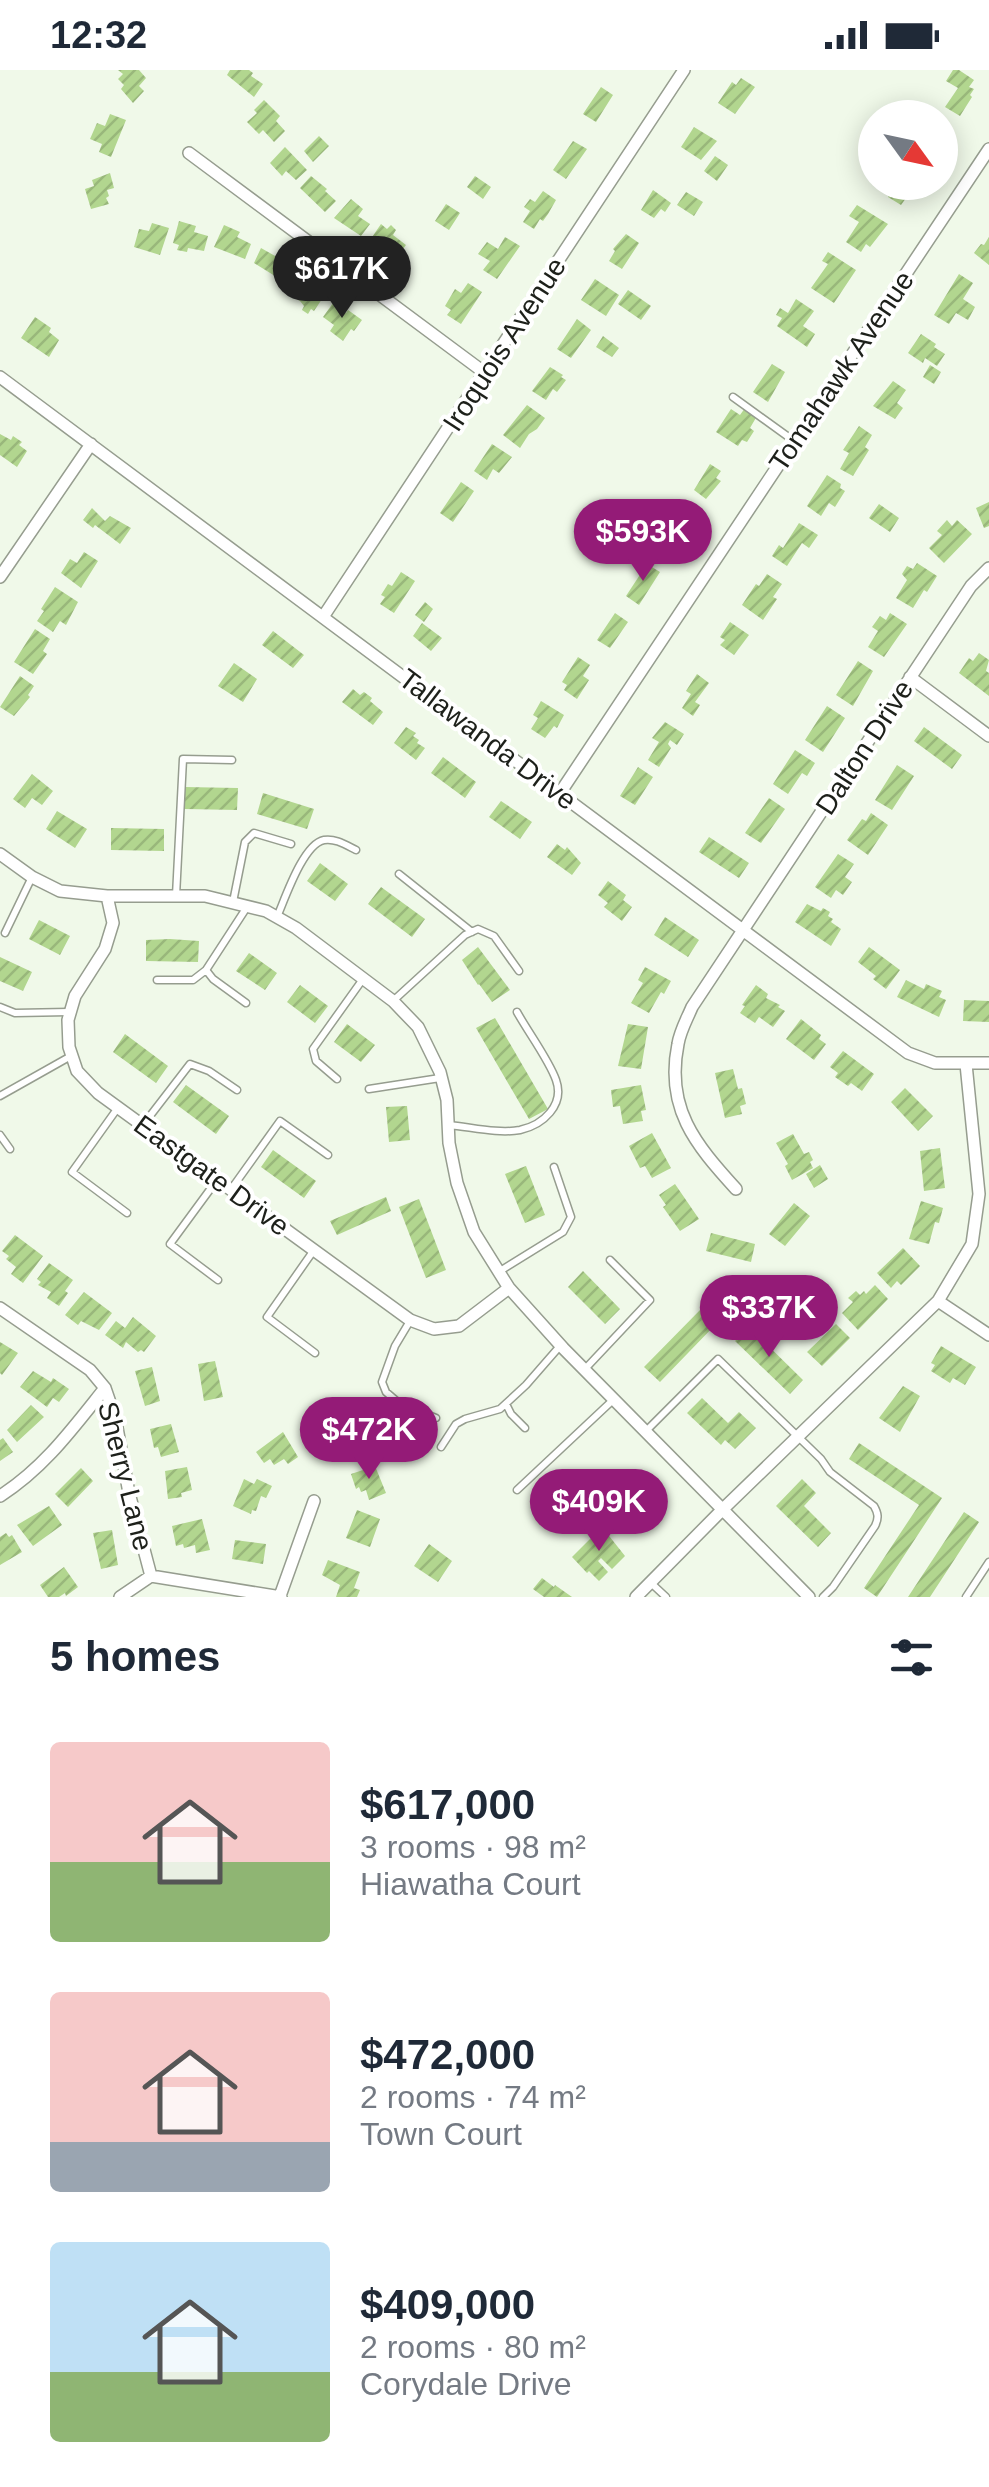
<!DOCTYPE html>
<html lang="en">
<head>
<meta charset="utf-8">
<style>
	:root { --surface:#fff; --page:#f6f6f7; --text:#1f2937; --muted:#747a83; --accent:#941b77 }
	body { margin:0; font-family:Helvetica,sans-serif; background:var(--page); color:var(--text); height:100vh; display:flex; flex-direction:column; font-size:38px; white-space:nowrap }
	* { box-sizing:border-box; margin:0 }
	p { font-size:32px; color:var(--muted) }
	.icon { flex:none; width:55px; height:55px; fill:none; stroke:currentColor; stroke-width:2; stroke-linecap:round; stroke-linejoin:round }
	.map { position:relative; height:1527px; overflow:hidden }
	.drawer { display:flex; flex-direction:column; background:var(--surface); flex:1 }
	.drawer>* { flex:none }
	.needle { width:65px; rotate:123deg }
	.buttons { position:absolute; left:858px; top:30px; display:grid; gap:20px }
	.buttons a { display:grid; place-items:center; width:100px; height:100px; border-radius:50%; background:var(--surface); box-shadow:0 5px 25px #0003; font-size:50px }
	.price { position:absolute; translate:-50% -85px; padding:0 22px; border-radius:35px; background:var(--accent); color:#fff; font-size:32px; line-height:65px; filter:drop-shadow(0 2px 5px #0008) }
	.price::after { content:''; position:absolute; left:50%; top:60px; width:30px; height:22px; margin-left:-15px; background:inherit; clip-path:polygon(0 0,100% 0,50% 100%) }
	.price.active { background:#222; color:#fff }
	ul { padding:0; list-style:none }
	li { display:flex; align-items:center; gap:30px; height:250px; padding:0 50px }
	li span { display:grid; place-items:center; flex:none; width:280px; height:200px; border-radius:10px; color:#555 }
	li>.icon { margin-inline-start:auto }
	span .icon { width:120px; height:120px; fill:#fffc; stroke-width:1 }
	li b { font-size:42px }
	h2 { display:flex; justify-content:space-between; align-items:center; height:120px; padding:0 50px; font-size:42px }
	.status { display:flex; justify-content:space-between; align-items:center; height:70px; padding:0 50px; background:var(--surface); direction:ltr }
	.status svg { height:28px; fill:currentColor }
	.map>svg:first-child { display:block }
	.building { fill:url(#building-hatch) }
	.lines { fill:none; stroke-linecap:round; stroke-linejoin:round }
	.lane-casing { stroke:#969d8f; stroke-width:9 }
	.street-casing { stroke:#969d8f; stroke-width:14 }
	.lane { stroke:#fff; stroke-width:6 }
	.street { stroke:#fff; stroke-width:11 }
	.labels { text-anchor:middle; stroke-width:8; stroke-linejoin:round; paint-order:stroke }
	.street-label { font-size:28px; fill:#1d201a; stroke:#fff }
</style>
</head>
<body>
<div class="status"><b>12:32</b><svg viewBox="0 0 49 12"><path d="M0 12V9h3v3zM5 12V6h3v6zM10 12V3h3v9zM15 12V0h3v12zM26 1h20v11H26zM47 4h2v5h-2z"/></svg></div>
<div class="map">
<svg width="989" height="1527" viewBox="0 0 989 1527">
	<defs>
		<pattern id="building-hatch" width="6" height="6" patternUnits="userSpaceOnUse" patternTransform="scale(2.5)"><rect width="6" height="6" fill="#b2d68f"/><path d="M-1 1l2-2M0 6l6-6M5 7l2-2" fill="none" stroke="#99b77b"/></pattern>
	</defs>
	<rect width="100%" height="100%" fill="#f0f9e9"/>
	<path class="building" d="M118,0H139L146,8L139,16L144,21L133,33L121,19L124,15L118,9L123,4Z
		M230,0H249L253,3L251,6L263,14L254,27L227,5Z
		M953,0H959L974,10L969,17L974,19L970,25L972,27L960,46L945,37L958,18L946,11Z
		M741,8L755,17L735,44L718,33L732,12L736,15Z
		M601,17L613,25L596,52L583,44Z
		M264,30L280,46L276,51L285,61L274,72L263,60L259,64L247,52L257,43L254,40Z
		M110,44L126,50L111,87L99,82L102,74L90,69L97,53L105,56Z
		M694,57L717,71L701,90L681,77Z
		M319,66L329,76L313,92L304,81Z
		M573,71L587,79L566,109L553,100Z
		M285,77L307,100L296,110L286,101L282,106L270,93Z
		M715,86L728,95L717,111L704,101Z
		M110,103L114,118L107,120L109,126L106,128L109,134L91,139L85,119L94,116L92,110Z
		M311,106L327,119L325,121L336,131L325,142L300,118Z
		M475,106L491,117L483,129L467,117Z
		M897,112H908L914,117L901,135L888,127Z
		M653,120L671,133L665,142L661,139L654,148L641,140Z
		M543,121L556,130L548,144L543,151L540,149L534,159L523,152L530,141L524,137L530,129L535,132Z
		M686,122L703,132L694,146L677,135Z
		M351,129L363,139L358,146L370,154L361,166L334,148Z
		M446,134L460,143L449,160L435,151Z
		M857,135L888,154L870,177L866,174L861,182L846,172L859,152L849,146Z
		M179,151L196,156L194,162L208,166L204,181L188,178L187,182L177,180L179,175L173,173Z
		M152,153L169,158L160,185L134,177L139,159L149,161Z
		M381,154L387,159L391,155L396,160L393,165L406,175L395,189L384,181L382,184L368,173Z
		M224,155L240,162L237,167L251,174L245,189L214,177Z
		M626,164L639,173L622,199L609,191L615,181L613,179Z
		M505,167L520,176L497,209L483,200L490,191L478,184L487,172L498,179Z
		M989,167V195L974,183L981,174L984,175Z
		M261,178L291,195L283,211L254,193Z
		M828,182L856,200L834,233L811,218L828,194L822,191Z
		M959,204L973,213L963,229L975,237L968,250L956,243L949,254L934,245Z
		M595,209L619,225L606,246L581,230Z
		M299,210L310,218L313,214L326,223L314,241L311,239L308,244L302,240L304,236L300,231L289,224Z
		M468,213L482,222L461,254L447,245L451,240L445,236L455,219L461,223Z
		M628,220L651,236L641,250L618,234Z
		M796,229L814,241L803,256L815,264L807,277L777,256L782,248L776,245L780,238L788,243Z
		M333,233L346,243L348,240L362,250L354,261L351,259L343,271L330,261L334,255L323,247Z
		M35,247L51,258L49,262L59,270L49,287L21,268Z
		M577,249L591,260L571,288L557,279Z
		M921,264L936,274L934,277L945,284L937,296L925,288L923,293L908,283Z
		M603,266L619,278L612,287L596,277Z
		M772,294L785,302L768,332L753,322Z
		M930,295L941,302L934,314L923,307Z
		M550,297L563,305L561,307L566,310L557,322L553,319L546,330L532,321Z
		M893,311L906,320L897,333L903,338L895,349L873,336Z
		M527,335L545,348L537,359L529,364L520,378L503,365Z
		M745,338L757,346L750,358L754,361L747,372L742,370L738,376L716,362L731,339L740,345Z
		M859,356L872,365L865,377L869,380L853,406L840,399L849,383L843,380Z
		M0,364L11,370L13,366L22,372L19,375L27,381L17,397L0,385Z
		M492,374L512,387L499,403L493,399L487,410L474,401Z
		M710,394L721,401L716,408L721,411L706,429L694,420Z
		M827,405L841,414L840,418L845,421L835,437L829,433L821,446L807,436Z
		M461,412L474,421L453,452L440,443Z
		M989,432V456L984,458L976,438Z
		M879,434L899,448L890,462L869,448Z
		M92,438L105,451L110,446L131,458L120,474L95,455L93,458L83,450Z
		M679,447L693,455L672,486L659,477L663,470L656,466L662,458L668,462Z
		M947,450L952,456L957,450L972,464L944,493L929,478L942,465L937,461Z
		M799,453L818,465L809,478L802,473L787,496L772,486L779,475L783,478Z
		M84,482L98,491L81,518L61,503L70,489L77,493Z
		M917,493L937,506L927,522L924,520L913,538L896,528L907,510L902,504L907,496L913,499Z
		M647,494L660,502L639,535L626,526Z
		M401,502L415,511L394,543L380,534L385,527L381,525L388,514L392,516Z
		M767,504L782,514L773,527L777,529L763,550L742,535L756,514L759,516Z
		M55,517L78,532L66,555L60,551L53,562L37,551L44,541L41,539Z
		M425,532L433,539L424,552L415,545Z
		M615,543L628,552L610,578L597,570Z
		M890,543L907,554L884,587L868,577L878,561L872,557L880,546L886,550Z
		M730,552L749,565L734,585L720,575L725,570L720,567Z
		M422,553L442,568L431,581L413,566Z
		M35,559L50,569L43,581L47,584L33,604L14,592Z
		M273,561L304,585L293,598L262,575Z
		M979,583L989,590L986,601L989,603V626L959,603L969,588L973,591Z
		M578,587L590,595L583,606L589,610L577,629L564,620L567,615L562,612Z
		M858,591L873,601L853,636L836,625Z
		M234,593L257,609L243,632L218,616Z
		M697,604L709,613L695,632L700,635L693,646L682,638L691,624L686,621Z
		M20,606L34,616L28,625L30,627L14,646L0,637Z
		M353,619L360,625L364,622L372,628L370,631L383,642L373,655L342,632Z
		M541,631L564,645L557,658L554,656L545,668L531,659L538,648L533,645Z
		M827,636L845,648L823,682L805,670Z
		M665,652L684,664L677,675L670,670L668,674L671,678L659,697L648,690L659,672L652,668Z
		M406,657L416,663L413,666L419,670L417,673L425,678L416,690L394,673Z
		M924,657L962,685L952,699L914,671Z
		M795,680L815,693L807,706L802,703L788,724L773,714Z
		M443,687L476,712L465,728L431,703Z
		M897,695L914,706L892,740L875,730Z
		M638,697L653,707L635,735L620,726Z
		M32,704L53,721L42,735L32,728L25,738L13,729Z
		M185,717L238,718L237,740L185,739Z
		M263,723L314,739L307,759L257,744Z
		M769,728L785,739L761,773L745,763Z
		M501,731L532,752L520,769L489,747Z
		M57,741L87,759L75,778L46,759Z
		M871,743L888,755L868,785L847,770L862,749L866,751Z
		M111,758L164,759V781L111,780Z
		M709,767L749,793L739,808L699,782Z
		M557,774L565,780L567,777L581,793L572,805L547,787Z
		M838,784L854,794L845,807L852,812L843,825L836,820L831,828L815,817Z
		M320,793L348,814L335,831L307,811Z
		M608,811L626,825L623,830L632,837L622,851L604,837L608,833L598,825Z
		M381,817L425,849L412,867L368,834Z
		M807,834L821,841L823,838L830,842L828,846L833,849L831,852L841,859L831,876L795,852Z
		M665,847L699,870L688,887L654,865Z
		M39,850L70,866L60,885L29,869Z
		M170,869L199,871L198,892L146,891V870Z
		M478,877L510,920L492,932L479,914L478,915L462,890Z
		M869,877L900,900L886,919L873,909L876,906L858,892Z
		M249,883L277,903L265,920L236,901Z
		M0,887L32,902L23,921L0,911Z
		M645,897L671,911L664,924L661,922L649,943L631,933L643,913L638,910Z
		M906,910L924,919L926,914L942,921L939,927L946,930L939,947L897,927Z
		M300,915L328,936L315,953L287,932Z
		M756,915L768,924L766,928L780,935L778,937L785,941L773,957L759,947L755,953L740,943L745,936L742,935Z
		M964,930L989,931V952L963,951Z
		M495,948L548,1039L529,1049L476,958Z
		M801,949L821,965L819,969L826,974L814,990L786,969Z
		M347,954L375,975L361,992L334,972Z
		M628,954L648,957L641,999L618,996Z
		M125,964L168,996L156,1013L113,982Z
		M843,981L874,1004L862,1021L851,1013L848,1016L835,1007L838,1003L830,997Z
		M733,999L738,1019L742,1018L746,1034L740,1036L742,1044L725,1048L715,1003Z
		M186,1015L229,1046L216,1064L173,1032Z
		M641,1015L646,1040L641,1041L643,1051L623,1054L620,1036L613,1037L611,1020Z
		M905,1018L933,1046L918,1061L891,1032Z
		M407,1036L410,1070L389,1072L386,1037Z
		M652,1063L671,1098L652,1108L645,1096L640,1098L629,1076Z
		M793,1064L804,1084L809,1082L813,1090L810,1092L813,1098L792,1110L785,1096L788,1094L776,1073Z
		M940,1078L945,1118L924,1121L920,1081Z
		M273,1080L316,1111L304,1128L261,1097Z
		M820,1095L828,1109L814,1118L806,1104Z
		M526,1096L545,1145L525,1153L505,1104Z
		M675,1114L699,1149L680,1161L663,1137L666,1135L659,1125Z
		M386,1127L391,1141L337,1165L330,1151Z
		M419,1129L446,1200L426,1208L399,1137Z
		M921,1131L943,1138L939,1153L935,1152L929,1174L909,1169Z
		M794,1133L810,1146L785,1176L769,1164Z
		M711,1163L755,1174L751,1192L706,1181Z
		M15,1165L43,1186L23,1213L11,1204L16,1197L6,1189L9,1186L2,1181Z
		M903,1178L920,1196L901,1215L897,1211L891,1218L877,1203Z
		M49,1193L73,1210L65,1221L68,1223L59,1236L47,1228L51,1222L38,1215L41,1212L37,1209Z
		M583,1201L620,1239L605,1254L568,1217Z
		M875,1215L888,1229L858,1260L842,1243L853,1232L848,1228L856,1221L860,1225L864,1221L866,1224Z
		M84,1222L112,1243L99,1260L81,1251L78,1255L65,1245Z
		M701,1239L716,1254L660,1312L644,1297Z
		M133,1247L156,1266L144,1282L141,1280L138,1282L126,1272L123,1278L105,1265L116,1251L125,1258Z
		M836,1254L850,1268L822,1296L807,1282Z
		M749,1257L803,1310L790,1324L735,1271Z
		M0,1272L18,1283L2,1305L0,1303Z
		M941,1276L976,1297L965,1315L953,1308L950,1313L931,1301L935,1295L931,1293Z
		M215,1291L223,1327L204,1331L198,1294Z
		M152,1297L160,1331L145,1336L135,1301Z
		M33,1301L51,1312L53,1308L69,1319L59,1332L53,1328L47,1337L20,1317Z
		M903,1316L920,1326L900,1362L879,1348Z
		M702,1328L728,1353L739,1342L756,1358L735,1379L725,1370L721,1375L687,1343Z
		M31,1335L44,1347L17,1372L7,1360Z
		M171,1354L179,1382L161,1387L158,1377L154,1378L150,1359Z
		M323,1354L349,1371L335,1391L310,1374Z
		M283,1362L298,1387L288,1394L284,1389L274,1395L270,1389L264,1393L256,1382Z
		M3,1368L13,1382L0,1391V1370Z
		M859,1373L942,1428L877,1527L864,1518L919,1435L849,1389Z
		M375,1396L386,1423L369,1430L366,1420L361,1422L359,1417L356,1419L351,1404Z
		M187,1397L192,1420L181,1423L182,1427L168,1429L165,1401Z
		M81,1398L93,1411L68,1437L55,1424Z
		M244,1409L254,1414L257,1409L272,1416L266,1428L261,1426L256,1441L252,1440L251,1444L233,1436Z
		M802,1409L816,1423L804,1436L831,1463L818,1477L776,1436Z
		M49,1436L62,1455L33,1476L17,1455Z
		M357,1440L380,1449L370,1477L346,1468Z
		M964,1442L979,1452L930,1527H908Z
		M202,1449L210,1480L196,1483L195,1475L184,1478L183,1474L176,1476L172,1456Z
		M602,1457L625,1486L612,1499L601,1488L598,1491L608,1502L599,1511L589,1501L587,1503L572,1487Z
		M112,1460L118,1495L101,1499L93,1463Z
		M6,1463L9,1467L12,1465L22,1482L0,1495V1467Z
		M235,1470L266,1474L263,1494L232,1489Z
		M429,1474L452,1491L438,1512L414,1496Z
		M328,1490L360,1502L354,1518L360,1520L357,1527H336L340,1515L322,1505Z
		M64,1497L78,1517L66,1526L65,1523L59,1527H48L40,1515Z
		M542,1508L554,1517L555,1515L572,1527H544L533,1519Z"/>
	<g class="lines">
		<g class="lane-casing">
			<path id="lane" d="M733,327L794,371
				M399,804L472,862
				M176,826L183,689L232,690
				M233,832L245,772L254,763L291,774
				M277,847C285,829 303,774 324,770C335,768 346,775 356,780
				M5,863L32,807
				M206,900L213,909L246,933
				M157,910H193L206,900L247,837
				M394,930L465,865L478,859L494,866L519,901
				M0,937L15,943L69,942
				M337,1009L316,991L313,979L363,909
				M369,1019L440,1008
				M0,1026L71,986
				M117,1039L72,1102L127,1143
				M143,1055L190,994L209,1001L237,1020
				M449,1055C471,1057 498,1064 520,1060C543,1055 565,1035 556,1010C549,990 528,962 517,942
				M0,1065L10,1079
				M217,1110L170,1174L218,1210
				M232,1118L280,1051L328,1085
				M314,1180L267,1247L315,1283
				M500,1201L563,1162L571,1147L554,1097
				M410,1251L395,1276L382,1312L386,1322L400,1334L436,1348
				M585,1299L650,1230L610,1190
				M506,1334L511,1344L525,1358
				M646,1361L718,1289L821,1389L830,1402L874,1436C878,1443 879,1448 875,1456L833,1517L823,1527
				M441,1377L456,1354L465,1349L500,1339L526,1315L560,1276
				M517,1420L613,1330
				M651,1513L666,1527
				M966,1527L989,1492"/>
		</g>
		<g class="street-casing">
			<path id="street" d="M189,83L485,303
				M0,307L908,983L935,993H989
				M0,507L91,374
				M323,547L684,0
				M910,607L989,666
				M560,723L989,79
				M0,784L32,807L60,821L107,826H205L266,841L296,858L393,931L418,957L440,1002L447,1030L449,1073L457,1113L474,1162L509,1218L563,1278L809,1527
				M107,826L113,853L105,879L75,926L68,950L69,977L77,1001L98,1023L410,1250L434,1259L459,1256L509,1218
				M736,1119C695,1074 665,1038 678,974C680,961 687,949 692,937L971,516L989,498
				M938,1231L989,1265
				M0,1238L90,1300L105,1318L115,1347L129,1423L151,1506
				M0,1426C44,1398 73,1358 105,1318
				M280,1526L314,1431
				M120,1527L151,1506L281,1527
				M636,1527L723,1439L938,1231L972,1174L979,1124L966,994"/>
		</g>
		<use href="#lane" class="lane"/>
		<use href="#street" class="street"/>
	</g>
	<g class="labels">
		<g class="street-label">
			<text transform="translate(504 274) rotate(-57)" y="10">Iroquois Avenue</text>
			<text transform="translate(841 301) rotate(-56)" y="10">Tomahawk Avenue</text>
			<text transform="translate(488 669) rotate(37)" y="10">Tallawanda Drive</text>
			<text transform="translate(864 677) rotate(-57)" y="10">Dalton Drive</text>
			<text transform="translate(212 1105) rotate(36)" y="10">Eastgate Drive</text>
			<text transform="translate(126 1406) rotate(76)" y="10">Sherry Lane</text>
		</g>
	</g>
</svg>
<div class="buttons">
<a><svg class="needle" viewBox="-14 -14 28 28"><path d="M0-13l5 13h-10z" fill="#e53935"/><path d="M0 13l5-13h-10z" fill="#747a83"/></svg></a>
</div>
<b class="price active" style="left:342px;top:251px">$617K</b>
<b class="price" style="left:643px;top:514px">$593K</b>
<b class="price" style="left:769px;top:1290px">$337K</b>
<b class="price" style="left:369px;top:1412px">$472K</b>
<b class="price" style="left:599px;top:1484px">$409K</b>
</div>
<section class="drawer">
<h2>5 homes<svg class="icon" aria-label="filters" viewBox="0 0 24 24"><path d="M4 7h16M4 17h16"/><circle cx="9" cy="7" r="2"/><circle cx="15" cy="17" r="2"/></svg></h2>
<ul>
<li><span style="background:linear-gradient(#f6c9c9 60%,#8fb573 0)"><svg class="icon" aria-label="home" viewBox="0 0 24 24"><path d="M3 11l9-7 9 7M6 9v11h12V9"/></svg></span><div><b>$617,000</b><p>3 rooms · 98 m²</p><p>Hiawatha Court</p></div></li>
<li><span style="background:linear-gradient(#f6c9c9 75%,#9aa5b1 0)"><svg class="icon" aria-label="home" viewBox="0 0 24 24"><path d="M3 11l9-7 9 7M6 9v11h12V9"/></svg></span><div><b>$472,000</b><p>2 rooms · 74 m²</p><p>Town Court</p></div></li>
<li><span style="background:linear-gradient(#bfe0f5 65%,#8fb573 0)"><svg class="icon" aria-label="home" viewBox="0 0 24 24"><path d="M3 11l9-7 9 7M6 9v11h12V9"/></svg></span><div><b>$409,000</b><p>2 rooms · 80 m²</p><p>Corydale Drive</p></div></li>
</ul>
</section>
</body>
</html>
